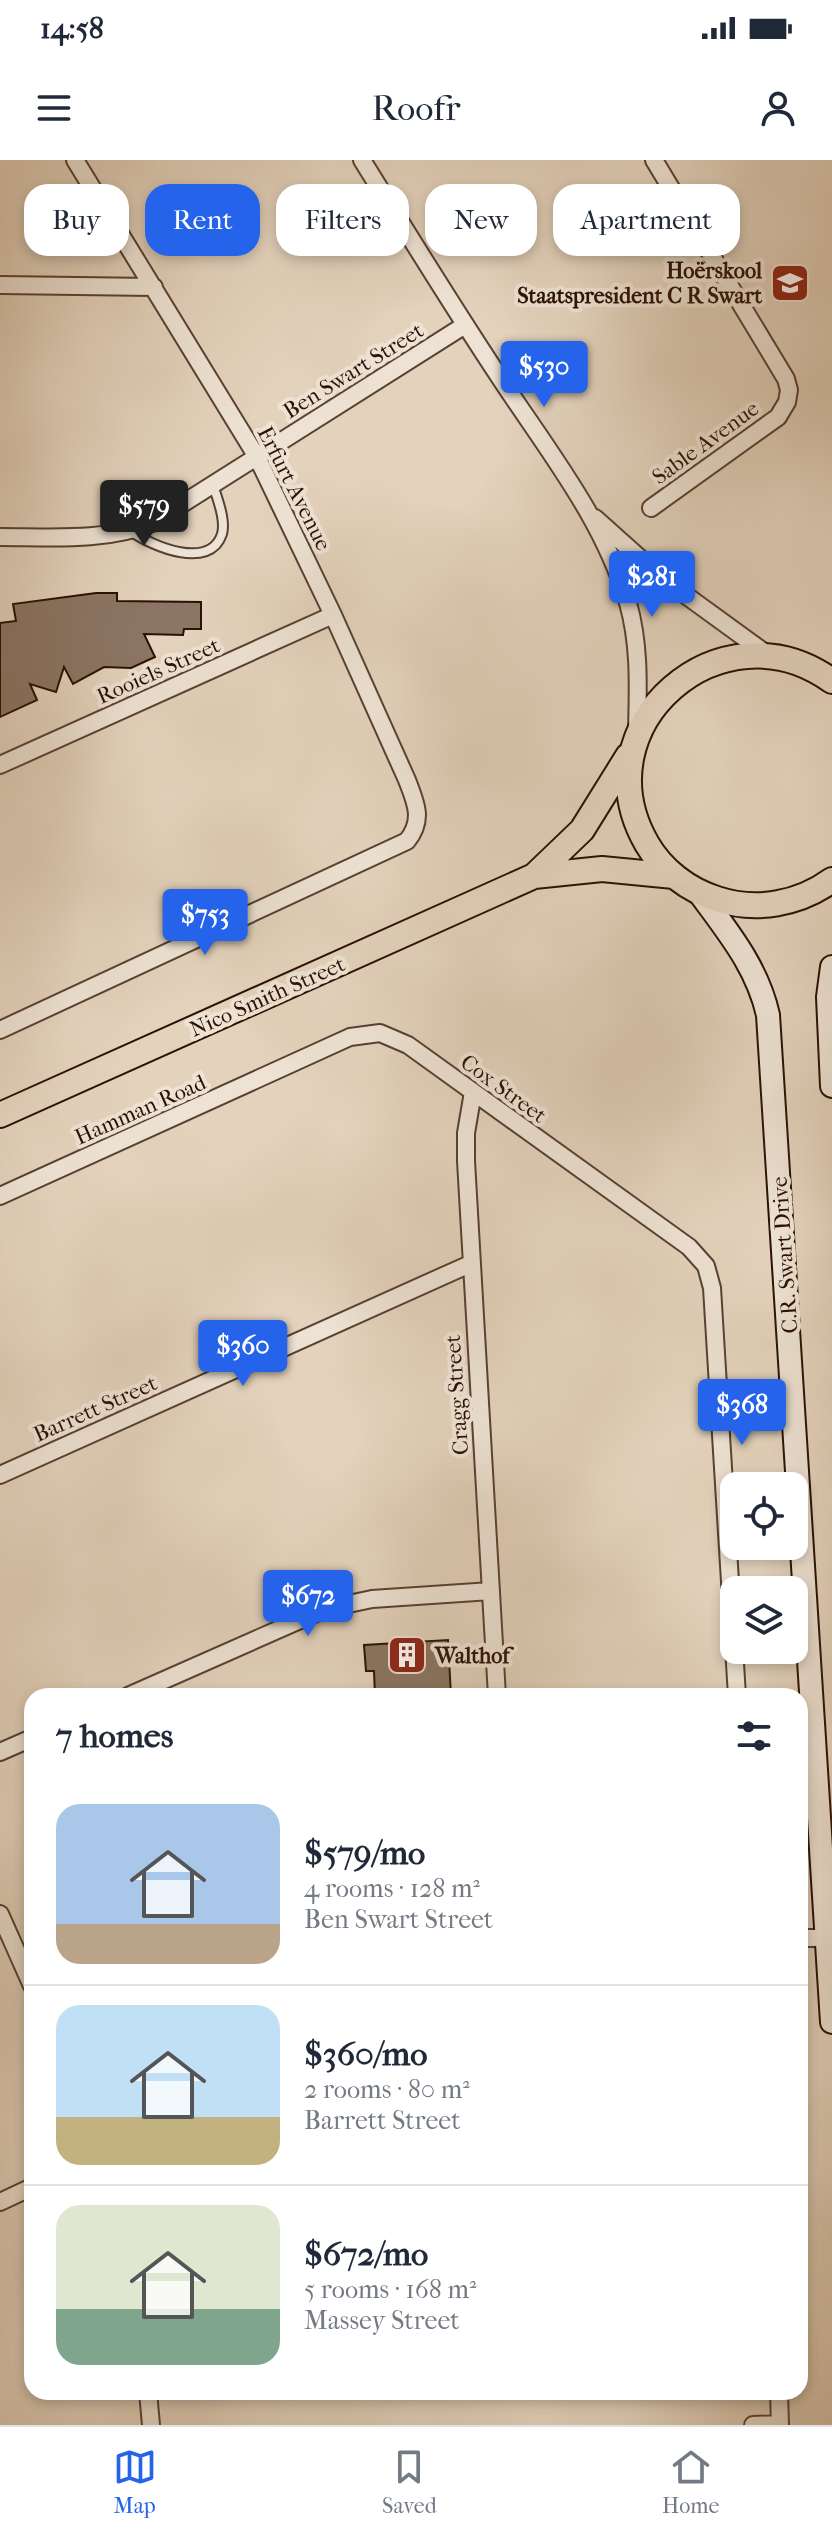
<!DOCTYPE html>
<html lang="en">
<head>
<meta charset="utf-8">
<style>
	:root { --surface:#fff; --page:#f6f6f7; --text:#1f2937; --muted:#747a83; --line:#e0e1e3; --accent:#2563eb }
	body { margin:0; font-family:"IM FELL French Canon",serif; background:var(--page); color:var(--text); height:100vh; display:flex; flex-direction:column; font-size:30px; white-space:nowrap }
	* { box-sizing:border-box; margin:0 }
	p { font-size:26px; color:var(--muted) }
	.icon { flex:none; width:44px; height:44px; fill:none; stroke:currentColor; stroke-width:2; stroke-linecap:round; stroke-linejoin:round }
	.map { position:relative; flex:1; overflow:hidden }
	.details { position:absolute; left:24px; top:1528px; width:784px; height:712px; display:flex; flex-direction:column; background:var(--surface); border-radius:24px; box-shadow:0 4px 12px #0003 }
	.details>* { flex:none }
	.banner { position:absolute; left:24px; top:24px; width:784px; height:72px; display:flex; gap:16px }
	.buttons { position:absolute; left:720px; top:1312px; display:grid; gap:16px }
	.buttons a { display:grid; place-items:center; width:88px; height:88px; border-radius:16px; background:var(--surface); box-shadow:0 4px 12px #0003; font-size:40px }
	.price { position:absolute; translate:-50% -68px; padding:0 18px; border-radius:8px; background:var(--accent); color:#fff; font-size:26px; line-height:52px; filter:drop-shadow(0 2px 4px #0008) }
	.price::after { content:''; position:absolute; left:50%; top:48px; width:24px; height:18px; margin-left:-12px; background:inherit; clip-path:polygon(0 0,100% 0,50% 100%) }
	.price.selected { background:#222; color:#fff }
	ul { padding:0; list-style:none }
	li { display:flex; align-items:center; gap:24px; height:200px; padding:0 32px }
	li+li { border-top:2px solid var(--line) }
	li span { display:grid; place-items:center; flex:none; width:224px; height:160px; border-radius:24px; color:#555 }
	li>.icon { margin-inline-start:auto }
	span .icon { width:96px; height:96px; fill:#fffc; stroke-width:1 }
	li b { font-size:34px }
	h2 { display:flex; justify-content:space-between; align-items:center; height:96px; padding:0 32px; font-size:34px }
	.chip { padding:0 28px; border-radius:24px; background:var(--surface); box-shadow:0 4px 12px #0003; font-size:28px; line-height:72px }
	.chip.selected { background:var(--accent); color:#fff }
	.status { display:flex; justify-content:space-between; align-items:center; height:56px; padding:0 40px; background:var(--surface); direction:ltr }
	.status svg { height:22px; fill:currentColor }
	header { display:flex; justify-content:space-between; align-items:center; height:104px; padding:0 32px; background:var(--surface); font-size:36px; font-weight:600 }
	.dock { display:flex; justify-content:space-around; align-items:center; height:112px; border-top:2px solid var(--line); background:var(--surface); font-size:22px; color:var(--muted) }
	.dock a { display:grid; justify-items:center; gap:4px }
	.dock .selected { color:var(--accent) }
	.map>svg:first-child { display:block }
	.building { fill:#8b7564; stroke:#2b1004; stroke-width:2 }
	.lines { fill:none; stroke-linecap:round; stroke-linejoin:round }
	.service-casing { stroke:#594032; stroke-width:12 }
	.minor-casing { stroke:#594032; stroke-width:20 }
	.secondary-casing { stroke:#2b1004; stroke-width:26 }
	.primary-casing { stroke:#2b1004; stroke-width:28 }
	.service { stroke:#ede2d3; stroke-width:8 }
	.minor { stroke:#ede2d3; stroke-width:16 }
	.secondary { stroke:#ede2d3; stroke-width:22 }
	.primary { stroke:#e3d2bc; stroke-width:24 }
	.labels { text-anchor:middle; stroke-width:8; stroke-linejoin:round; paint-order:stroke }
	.poi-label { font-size:22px; font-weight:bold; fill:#2b1004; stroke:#ede2d3; text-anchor:end }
	.street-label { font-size:22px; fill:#2b1004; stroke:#ede2d3 }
</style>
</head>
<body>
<div class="status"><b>14:58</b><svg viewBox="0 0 49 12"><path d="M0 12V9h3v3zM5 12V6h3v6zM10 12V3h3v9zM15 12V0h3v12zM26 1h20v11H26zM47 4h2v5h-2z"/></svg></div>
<header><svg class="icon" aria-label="menu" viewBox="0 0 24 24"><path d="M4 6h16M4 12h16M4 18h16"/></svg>Roofr<svg class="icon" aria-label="person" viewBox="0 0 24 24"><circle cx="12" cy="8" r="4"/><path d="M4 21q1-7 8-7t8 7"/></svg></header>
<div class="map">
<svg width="832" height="2265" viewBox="0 0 832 2265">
	<rect width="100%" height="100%" fill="#e3d2bc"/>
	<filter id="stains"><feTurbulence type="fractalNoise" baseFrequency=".0025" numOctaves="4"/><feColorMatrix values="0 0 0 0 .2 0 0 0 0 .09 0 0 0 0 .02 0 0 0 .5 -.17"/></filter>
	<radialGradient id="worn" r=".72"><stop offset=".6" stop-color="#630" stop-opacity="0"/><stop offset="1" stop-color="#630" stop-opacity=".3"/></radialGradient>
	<path class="building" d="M96,433H117V441L201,442V469H184L183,475L144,474L155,497L131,508L104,507L73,524L64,507L56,532L30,524L37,540L0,557V463L16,461L13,444Z
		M448,1480L451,1536H375L374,1511H366L364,1485Z"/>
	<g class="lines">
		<g class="service-casing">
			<path id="service" d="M132,372C152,386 210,411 222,374C226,359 217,339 213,324"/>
		</g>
		<g class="minor-casing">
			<path id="minor" d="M362,0C408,74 454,149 502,221C549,292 604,361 628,443C640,485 638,528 637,571
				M0,125L154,127
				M651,348L778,257L787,242L789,230L786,219L654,0
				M595,358L662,418L768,495
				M0,377C50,377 105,382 152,363L465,165
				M0,605L333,455
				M0,870L407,681C424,660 416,643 407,620L333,455L257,297L75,0
				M473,932L466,973V1001L497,1536
				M0,1036L350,877L380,873L408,885L689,1087L706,1106L712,1128L737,1536
				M0,1315L470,1104
				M128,1536L325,1449L372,1439L491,1431
				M0,1592L32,1578
				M0,1754L32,1826
				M800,1778H832
				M0,2042L32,2027
				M148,2232L151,2265
				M779,2232L780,2265
				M753,2265L780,2264"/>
		</g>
		<g class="secondary-casing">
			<path id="secondary" d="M698,731C727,771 757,806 768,855L832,1862
				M832,807L828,837L832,926"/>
		</g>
		<g class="primary-casing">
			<path id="primary" d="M832,521C722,441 578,565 647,684C662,710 688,730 717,739C756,752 799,744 832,720
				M534,716L582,670L628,596
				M0,955L534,716L602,709L674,716"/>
		</g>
		<use href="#service" class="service"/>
		<use href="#minor" class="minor"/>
		<use href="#secondary" class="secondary"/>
		<use href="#primary" class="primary"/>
	</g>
	<defs>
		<g id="school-square" transform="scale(2)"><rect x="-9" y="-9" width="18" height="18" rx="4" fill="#8f2418" stroke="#ede2d3"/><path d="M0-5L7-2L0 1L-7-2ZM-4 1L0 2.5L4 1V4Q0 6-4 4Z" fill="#fff"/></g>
		<g id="building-square" transform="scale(2)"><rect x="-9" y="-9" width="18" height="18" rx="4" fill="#8f2418" stroke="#ede2d3"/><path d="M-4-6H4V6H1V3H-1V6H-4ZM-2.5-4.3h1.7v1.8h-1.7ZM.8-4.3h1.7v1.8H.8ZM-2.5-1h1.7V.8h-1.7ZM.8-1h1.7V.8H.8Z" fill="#fff"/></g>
	</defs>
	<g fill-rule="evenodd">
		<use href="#school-square" x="790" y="123"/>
		<use href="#building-square" x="407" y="1495"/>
	</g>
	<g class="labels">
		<g class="poi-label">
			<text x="762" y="118">Hoërskool<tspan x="762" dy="25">Staatspresident C R Swart</tspan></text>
			<text x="435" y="1503" text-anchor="start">Walthof</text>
		</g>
		<g class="street-label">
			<text transform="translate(353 210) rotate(-32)" y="8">Ben Swart Street</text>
			<text transform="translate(705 282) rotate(-36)" y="8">Sable Avenue</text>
			<text transform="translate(295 328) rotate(63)" y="8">Erfurt Avenue</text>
			<text transform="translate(158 510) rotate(-24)" y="8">Rooiels Street</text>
			<text transform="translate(267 836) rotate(-24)" y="8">Nico Smith Street</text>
			<text transform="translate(504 928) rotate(36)" y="8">Cox Street</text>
			<text transform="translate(140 949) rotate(-24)" y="8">Hamman Road</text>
			<text transform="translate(784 1095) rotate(-94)" y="8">C.R. Swart Drive</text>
			<text transform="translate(456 1235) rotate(-94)" y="8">Cragg Street</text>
			<text transform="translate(95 1248) rotate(-24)" y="8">Barrett Street</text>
		</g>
	</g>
	<rect width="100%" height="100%" filter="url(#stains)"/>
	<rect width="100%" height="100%" fill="url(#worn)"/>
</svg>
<div class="buttons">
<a><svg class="icon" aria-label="locate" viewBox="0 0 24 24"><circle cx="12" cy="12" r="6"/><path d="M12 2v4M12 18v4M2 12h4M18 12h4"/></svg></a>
<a><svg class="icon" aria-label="layers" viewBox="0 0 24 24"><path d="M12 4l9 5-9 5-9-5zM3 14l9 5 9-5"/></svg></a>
</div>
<b class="price" style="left:544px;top:249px">$530</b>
<b class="price selected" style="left:144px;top:388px">$579</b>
<b class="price" style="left:652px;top:459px">$281</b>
<b class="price" style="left:205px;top:797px">$753</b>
<b class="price" style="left:243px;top:1228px">$360</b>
<b class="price" style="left:742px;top:1287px">$368</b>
<b class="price" style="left:308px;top:1478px">$672</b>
<div class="banner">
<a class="chip">Buy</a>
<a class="chip selected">Rent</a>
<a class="chip">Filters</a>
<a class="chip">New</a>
<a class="chip">Apartment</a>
</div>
<section class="details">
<h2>7 homes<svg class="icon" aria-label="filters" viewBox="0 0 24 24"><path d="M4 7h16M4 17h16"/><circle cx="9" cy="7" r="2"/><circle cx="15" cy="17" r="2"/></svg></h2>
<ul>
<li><span style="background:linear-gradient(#a9c7e8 75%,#b9a48a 0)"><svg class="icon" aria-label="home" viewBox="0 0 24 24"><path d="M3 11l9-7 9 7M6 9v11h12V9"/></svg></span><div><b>$579/mo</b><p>4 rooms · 128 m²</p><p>Ben Swart Street</p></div></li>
<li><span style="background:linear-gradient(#bfe0f5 70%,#c2b280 0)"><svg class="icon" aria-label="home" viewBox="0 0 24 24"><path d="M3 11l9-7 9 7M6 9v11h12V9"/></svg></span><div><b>$360/mo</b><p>2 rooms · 80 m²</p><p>Barrett Street</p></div></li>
<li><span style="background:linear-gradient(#dfe7d0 65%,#7fa58c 0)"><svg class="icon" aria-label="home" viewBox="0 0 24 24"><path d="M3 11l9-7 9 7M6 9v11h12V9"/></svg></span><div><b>$672/mo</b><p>5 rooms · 168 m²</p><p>Massey Street</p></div></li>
</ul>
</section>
</div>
<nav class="dock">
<a class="selected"><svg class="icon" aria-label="map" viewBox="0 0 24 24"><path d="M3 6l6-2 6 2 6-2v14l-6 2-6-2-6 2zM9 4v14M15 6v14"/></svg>Map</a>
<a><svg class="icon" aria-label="saved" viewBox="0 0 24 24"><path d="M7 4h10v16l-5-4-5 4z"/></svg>Saved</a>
<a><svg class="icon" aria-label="home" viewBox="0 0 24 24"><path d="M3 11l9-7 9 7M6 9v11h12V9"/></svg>Home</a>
</nav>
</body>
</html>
